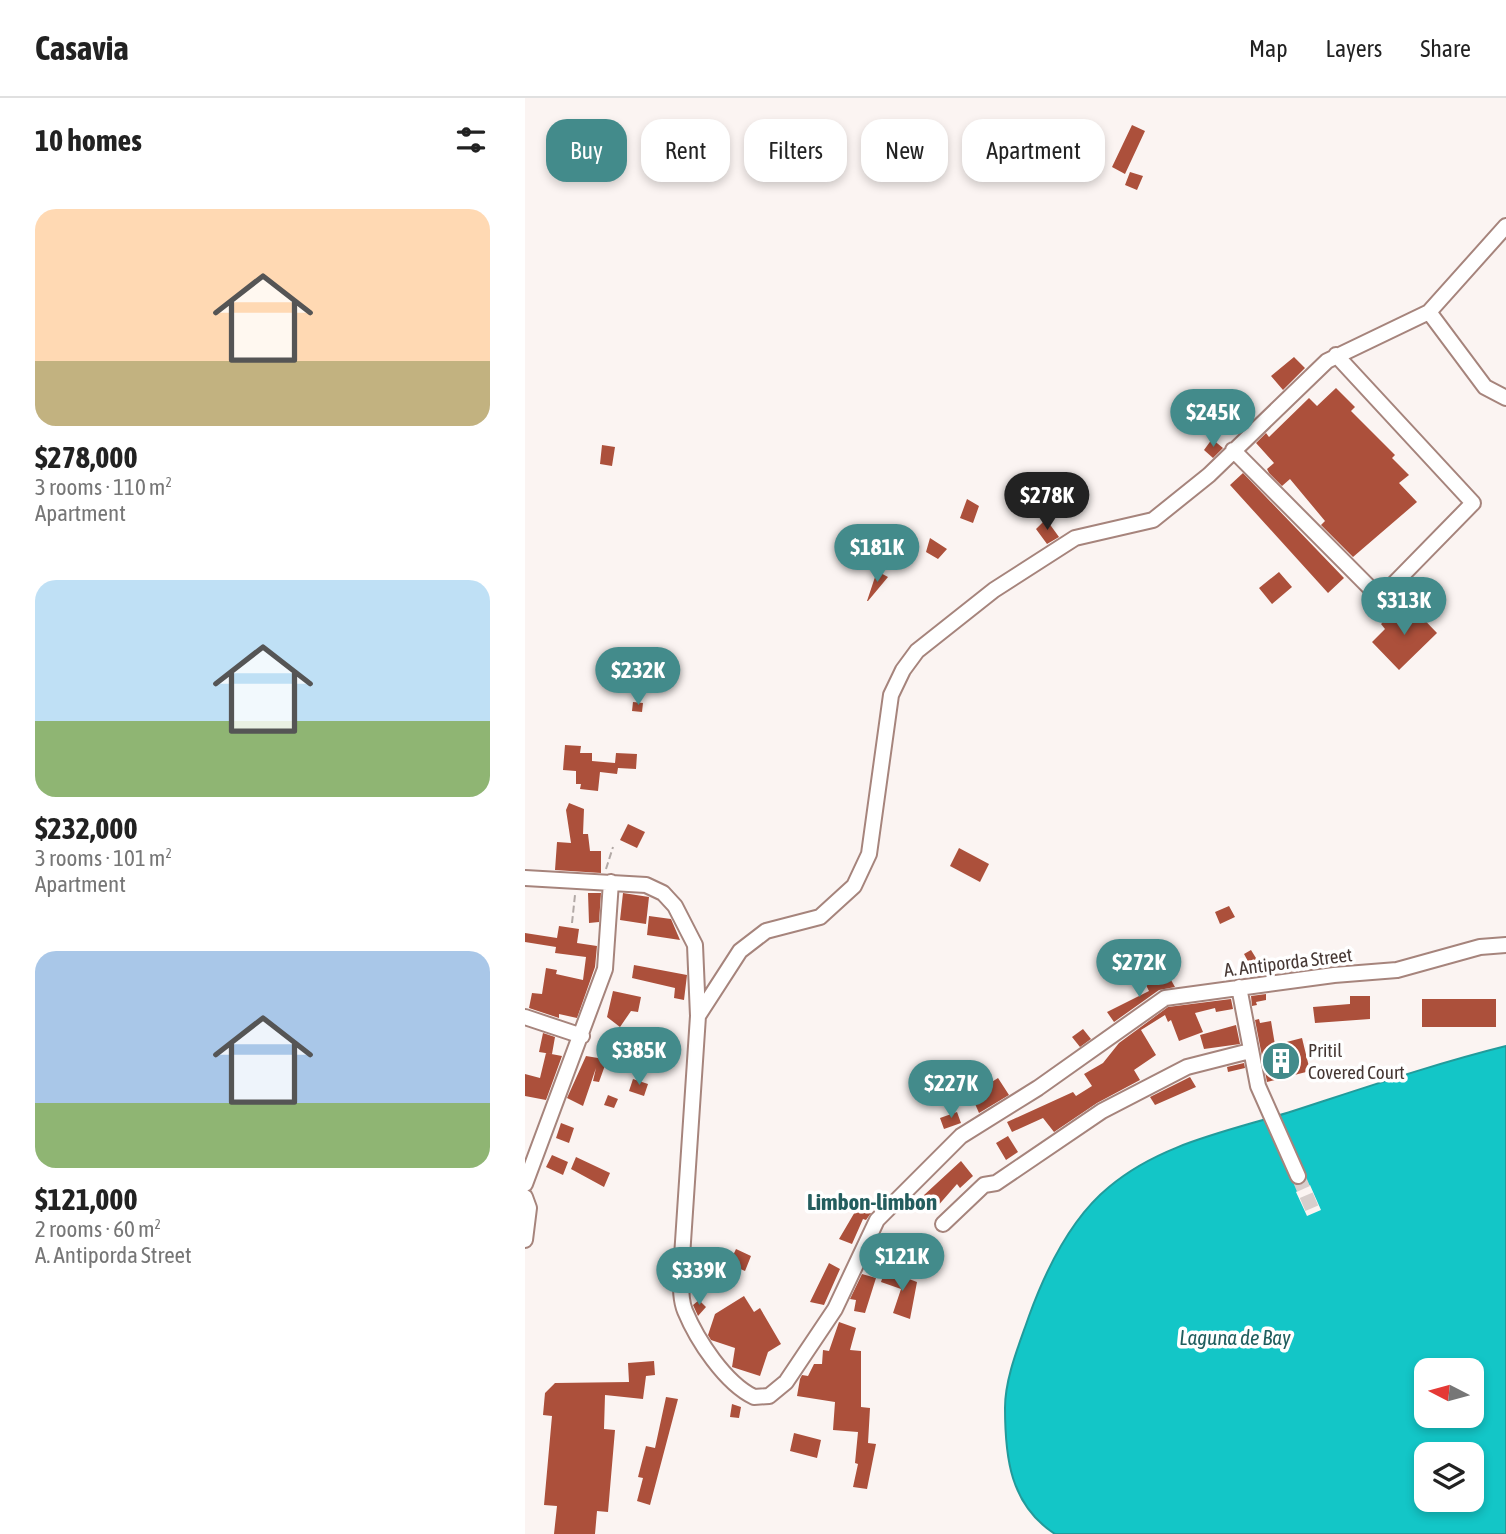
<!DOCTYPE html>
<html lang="en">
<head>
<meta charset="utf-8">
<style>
	:root { --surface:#fff; --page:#f2f2f2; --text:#222; --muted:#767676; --line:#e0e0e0; --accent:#438b8b }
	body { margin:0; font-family:"Asap Condensed",sans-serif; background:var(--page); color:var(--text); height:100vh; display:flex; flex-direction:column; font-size:26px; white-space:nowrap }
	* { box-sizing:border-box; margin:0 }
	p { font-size:23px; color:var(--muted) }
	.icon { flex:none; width:38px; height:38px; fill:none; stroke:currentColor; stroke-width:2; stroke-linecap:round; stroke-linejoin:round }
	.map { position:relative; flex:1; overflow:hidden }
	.sheet { display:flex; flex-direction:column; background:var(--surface); width:525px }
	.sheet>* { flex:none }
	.top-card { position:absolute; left:21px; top:21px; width:665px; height:63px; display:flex; gap:14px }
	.needle { width:46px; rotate:276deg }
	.tools { position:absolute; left:889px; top:1260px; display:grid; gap:14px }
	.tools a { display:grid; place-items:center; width:70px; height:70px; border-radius:14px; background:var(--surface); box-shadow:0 4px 10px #0003; font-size:35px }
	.price { position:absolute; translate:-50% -60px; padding:0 16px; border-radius:24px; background:var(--accent); color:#fff; font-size:23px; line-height:46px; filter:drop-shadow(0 2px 4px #0008) }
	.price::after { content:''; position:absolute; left:50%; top:42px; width:21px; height:16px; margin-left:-10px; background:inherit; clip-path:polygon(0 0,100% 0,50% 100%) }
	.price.current { background:#222; color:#fff }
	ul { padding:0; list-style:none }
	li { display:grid; align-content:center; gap:14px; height:371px; padding:0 35px }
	li span { display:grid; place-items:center; height:217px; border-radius:21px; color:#555 }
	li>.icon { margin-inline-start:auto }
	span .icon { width:126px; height:126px; fill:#fffc; stroke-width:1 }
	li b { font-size:30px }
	h2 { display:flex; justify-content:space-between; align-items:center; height:84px; padding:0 35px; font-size:30px }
	.tag { padding:0 24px; border-radius:21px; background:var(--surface); box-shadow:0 4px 10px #0003; font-size:24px; line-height:63px }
	.tag.current { background:var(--accent); color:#fff }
	header { display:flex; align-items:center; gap:42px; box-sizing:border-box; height:98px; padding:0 35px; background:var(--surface); border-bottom:2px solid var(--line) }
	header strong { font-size:33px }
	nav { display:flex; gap:38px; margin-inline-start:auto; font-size:24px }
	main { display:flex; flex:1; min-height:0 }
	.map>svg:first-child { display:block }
	.water { fill:#13c6c7; stroke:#229b9b; stroke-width:2; fill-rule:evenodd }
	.pier { fill:#fbf4f2 }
	.building { fill:#ac503b }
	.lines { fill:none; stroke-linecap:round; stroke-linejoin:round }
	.minor-tunnel { stroke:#d7cecc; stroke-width:14; stroke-dasharray:14 7; stroke-linecap:butt }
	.minor-casing { stroke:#a6847c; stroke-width:18 }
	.path { stroke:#b2a9a6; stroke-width:2; stroke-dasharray:7 3.5; stroke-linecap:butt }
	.minor { stroke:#fff; stroke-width:14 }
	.labels { text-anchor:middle; stroke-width:7; stroke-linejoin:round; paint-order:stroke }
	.street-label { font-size:19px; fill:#453733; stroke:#fff }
	.poi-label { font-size:19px; fill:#453733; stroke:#fff; text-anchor:start }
	.water-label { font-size:21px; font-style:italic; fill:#205e5e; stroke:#fff }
	.quarter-label { font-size:23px; font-weight:bold; fill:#235d5e; stroke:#fff }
</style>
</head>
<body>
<header>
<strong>Casavia</strong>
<nav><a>Map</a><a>Layers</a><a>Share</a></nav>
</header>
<main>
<section class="sheet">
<h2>10 homes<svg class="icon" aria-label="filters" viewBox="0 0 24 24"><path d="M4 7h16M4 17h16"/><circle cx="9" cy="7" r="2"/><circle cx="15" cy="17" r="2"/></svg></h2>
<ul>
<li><span style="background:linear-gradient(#ffd9b3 70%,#c2b280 0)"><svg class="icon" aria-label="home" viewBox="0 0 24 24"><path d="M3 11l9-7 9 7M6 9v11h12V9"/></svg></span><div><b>$278,000</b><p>3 rooms · 110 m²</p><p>Apartment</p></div></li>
<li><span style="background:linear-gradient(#bfe0f5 65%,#8fb573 0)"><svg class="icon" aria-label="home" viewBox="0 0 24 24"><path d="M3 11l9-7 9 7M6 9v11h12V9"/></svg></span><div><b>$232,000</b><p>3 rooms · 101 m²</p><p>Apartment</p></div></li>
<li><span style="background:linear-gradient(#a9c7e8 70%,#8fb573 0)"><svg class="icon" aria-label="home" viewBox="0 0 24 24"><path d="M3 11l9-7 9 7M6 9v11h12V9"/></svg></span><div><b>$121,000</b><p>2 rooms · 60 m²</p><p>A. Antiporda Street</p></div></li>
</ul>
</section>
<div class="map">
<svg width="981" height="1436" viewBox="0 0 981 1436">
	<rect width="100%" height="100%" fill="#fbf4f2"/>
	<path class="water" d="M981,948V1436H530C485,1407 480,1359 480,1310C480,1280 494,1247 504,1218C520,1174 546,1120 584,1089C636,1045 705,1033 768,1013C839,990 909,966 981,948ZM901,1272H947V1318H901ZM901,1356H947V1402H901Z"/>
	<path class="pier" d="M750,1015L781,1088L785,1087L796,1112L782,1118L771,1094L775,1091L745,1017Z"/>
	<path class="building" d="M607,27L620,33L600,76L587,69Z
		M605,74L618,78L612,92L600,87Z
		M769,259L780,270L758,292L746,278Z
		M811,290L830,309L826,313L870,357L867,360L884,377L874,385L892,404L828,459L796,427L800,423L765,381L757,388L744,375L742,371L749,365L731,345L741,335L744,339L784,300L792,308Z
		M724,316L728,321L719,330L714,324Z
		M687,341L698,350L688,360L679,352Z
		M77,347L90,349L87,368L75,366Z
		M718,375L819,480L803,495L705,387Z
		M442,401L454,408L448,425L435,420Z
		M521,421L534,439L522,446L511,431Z
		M405,440L422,451L413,461L401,454Z
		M352,473L363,479L343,503H342Z
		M754,474L767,489L747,506L734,490Z
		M885,507L912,535L874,572L847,544L860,531L856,526L868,514L873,519Z
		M108,604L118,605L117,614L107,613Z
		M40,647L56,648L55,655H67V663L90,665L91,655L112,656L111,671L93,670L92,676L75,674L73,693L55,691L56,686H51V673L38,672Z
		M44,705L59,711L58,736H63L65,753H76V775L30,772L32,744L46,745L41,712Z
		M103,726L120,734L112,750L95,742Z
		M434,750L464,766L455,784L425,768Z
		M63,795H76L74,824L64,825Z
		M98,795L124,799L121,826L95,822Z
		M704,808L710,819L695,826L690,814Z
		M124,818L146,821L155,842L122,837Z
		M34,828L54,831L52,845L72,848L70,869L52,920L34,916V920L4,910L7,895L17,896L21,870L32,872L31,876L58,882L61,859L30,855L31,849L0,844V835L32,840Z
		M726,852L739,873L718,878L716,868L725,867L719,856Z
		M765,863L768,873L755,875L753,866Z
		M109,867L162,877L159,902L149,900L150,890L107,880Z
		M634,881L637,886L646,882L650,889L634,892L589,924L582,914L624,893L621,887Z
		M88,893L116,899L113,914L106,913L95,929L82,919Z
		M741,896V902L731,904L732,907L727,908L726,898Z
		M825,898H845V921L790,925L788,909L825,906Z
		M706,901L708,911L691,914L690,910L670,915L678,934L654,943L646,922L643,924L640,917L616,932L631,957L609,972L615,982L572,1005L529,1034L518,1020L487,1034L482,1024L548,994L551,998L567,988L559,976L578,965L594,945L643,909Z
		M897,901H971V929H897Z
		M734,921L735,925L746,923L750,947L777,940L785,973L742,984L730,922Z
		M711,927L715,946L679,951L675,937Z
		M558,931L566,941L555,949L547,939Z
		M18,935L30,939L27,956L14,954Z
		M77,941L88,945L74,984L68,983L71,970L58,1008L42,1000L61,958L73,960Z
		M21,955L37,958L21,1002L0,998V976L15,980Z
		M719,965L720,970L703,974L702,969Z
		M665,979L671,989L630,1007L625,999Z
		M473,980L484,997L454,1015L447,999L465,990L462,987Z
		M108,981L123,986L119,998L104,993Z
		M83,997L93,1001L89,1010L79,1007Z
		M432,1014L436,1025L419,1031L415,1020Z
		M36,1025L49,1030L44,1045L31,1040Z
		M483,1038L493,1054L481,1062L471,1045Z
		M27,1057L43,1064L38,1077L21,1069Z
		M51,1059L85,1075L79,1089L46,1071Z
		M436,1063L448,1078L435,1090L432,1086L411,1110L398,1098Z
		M334,1107L346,1115L341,1122L338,1121L327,1146L314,1141Z
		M211,1151L226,1158L220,1173L204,1166Z
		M304,1165L315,1171L299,1207L285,1204Z
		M360,1172L392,1184L385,1221L368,1215L376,1191L356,1184Z
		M337,1176L351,1180L340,1215L329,1213L331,1202L325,1201Z
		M219,1198L229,1214L235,1210L256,1246L243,1254L235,1278L207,1269L210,1250L186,1242L183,1237L190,1216Z
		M174,1202L181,1209L173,1218L168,1207Z
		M314,1224L331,1230L325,1252L336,1253V1309L345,1310L343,1345L351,1346L342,1391L328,1389L333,1366L330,1365L333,1334L308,1332L310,1304L272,1298L275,1281L277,1277L283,1278L289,1266H297L298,1252L304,1253Z
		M129,1263L130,1277L121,1278L118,1301L80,1297L79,1331L90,1332L83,1414L72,1413L70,1436H29L32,1408L19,1407L27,1318L18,1317L20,1295L30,1285L104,1284L103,1265Z
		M141,1299L153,1301L125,1407L112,1403L118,1380L113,1379L121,1348L130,1350Z
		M207,1306L216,1309L214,1320L205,1319Z
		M269,1335L296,1342L292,1360L265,1353Z"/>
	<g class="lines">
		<path class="minor-tunnel" d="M773,1078L788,1113"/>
		<g class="minor-casing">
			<path id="minor" d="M904,214L960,289L981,300
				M708,352L855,500L948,405L811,257
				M0,780L121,787L138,795L150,808L170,847L173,918L156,1174C156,1186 155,1201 160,1213C172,1242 200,1285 229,1299L244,1298L261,1284L310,1211L352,1122L436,1038L513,990L640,900L809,877L872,872L955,849L981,847
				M714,889L733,988L773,1078
				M173,918L215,853L241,833L295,819L329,788L344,756L366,597L378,572L392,553L469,492L550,440L628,422L684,377L802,263L904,214L981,128
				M0,919L57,938
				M0,1086L80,871L86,784
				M0,1099L4,1110L0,1142
				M418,1126L459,1087L471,1085L577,1013L662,969L725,953"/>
		</g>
		<path class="path" d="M81,771L88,749
			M47,825L50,797"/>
		<use href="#minor" class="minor"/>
	</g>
	<defs>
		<g id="building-disc" transform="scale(2.0125)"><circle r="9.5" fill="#438b8b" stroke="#fff"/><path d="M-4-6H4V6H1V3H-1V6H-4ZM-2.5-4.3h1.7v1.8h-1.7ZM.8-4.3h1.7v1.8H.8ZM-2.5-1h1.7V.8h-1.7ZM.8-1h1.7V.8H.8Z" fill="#fff"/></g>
	</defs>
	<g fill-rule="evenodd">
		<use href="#building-disc" x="756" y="963"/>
	</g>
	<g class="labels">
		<g class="street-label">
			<text transform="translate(763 864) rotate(-7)" y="7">A. Antiporda Street</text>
		</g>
		<g class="poi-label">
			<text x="783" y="959">Pritil<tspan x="783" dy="22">Covered Court</tspan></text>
		</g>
		<g class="water-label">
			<text x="710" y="1247">Laguna de Bay</text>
		</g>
		<g class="quarter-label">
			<text x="347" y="1112">Limbon-limbon</text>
		</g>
	</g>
</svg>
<div class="tools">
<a><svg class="needle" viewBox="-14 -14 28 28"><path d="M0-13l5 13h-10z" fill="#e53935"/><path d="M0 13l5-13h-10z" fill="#767676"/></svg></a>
<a><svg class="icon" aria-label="layers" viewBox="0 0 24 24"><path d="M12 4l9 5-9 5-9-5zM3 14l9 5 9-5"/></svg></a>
</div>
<b class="price" style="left:688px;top:351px">$245K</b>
<b class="price current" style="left:522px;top:434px">$278K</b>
<b class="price" style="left:352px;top:486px">$181K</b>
<b class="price" style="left:879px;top:539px">$313K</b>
<b class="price" style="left:113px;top:609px">$232K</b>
<b class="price" style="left:614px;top:901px">$272K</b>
<b class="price" style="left:114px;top:989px">$385K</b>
<b class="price" style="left:426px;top:1022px">$227K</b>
<b class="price" style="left:377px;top:1195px">$121K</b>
<b class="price" style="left:174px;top:1209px">$339K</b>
<div class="top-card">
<a class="tag current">Buy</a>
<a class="tag">Rent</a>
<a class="tag">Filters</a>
<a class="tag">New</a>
<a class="tag">Apartment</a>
</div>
</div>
</main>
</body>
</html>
